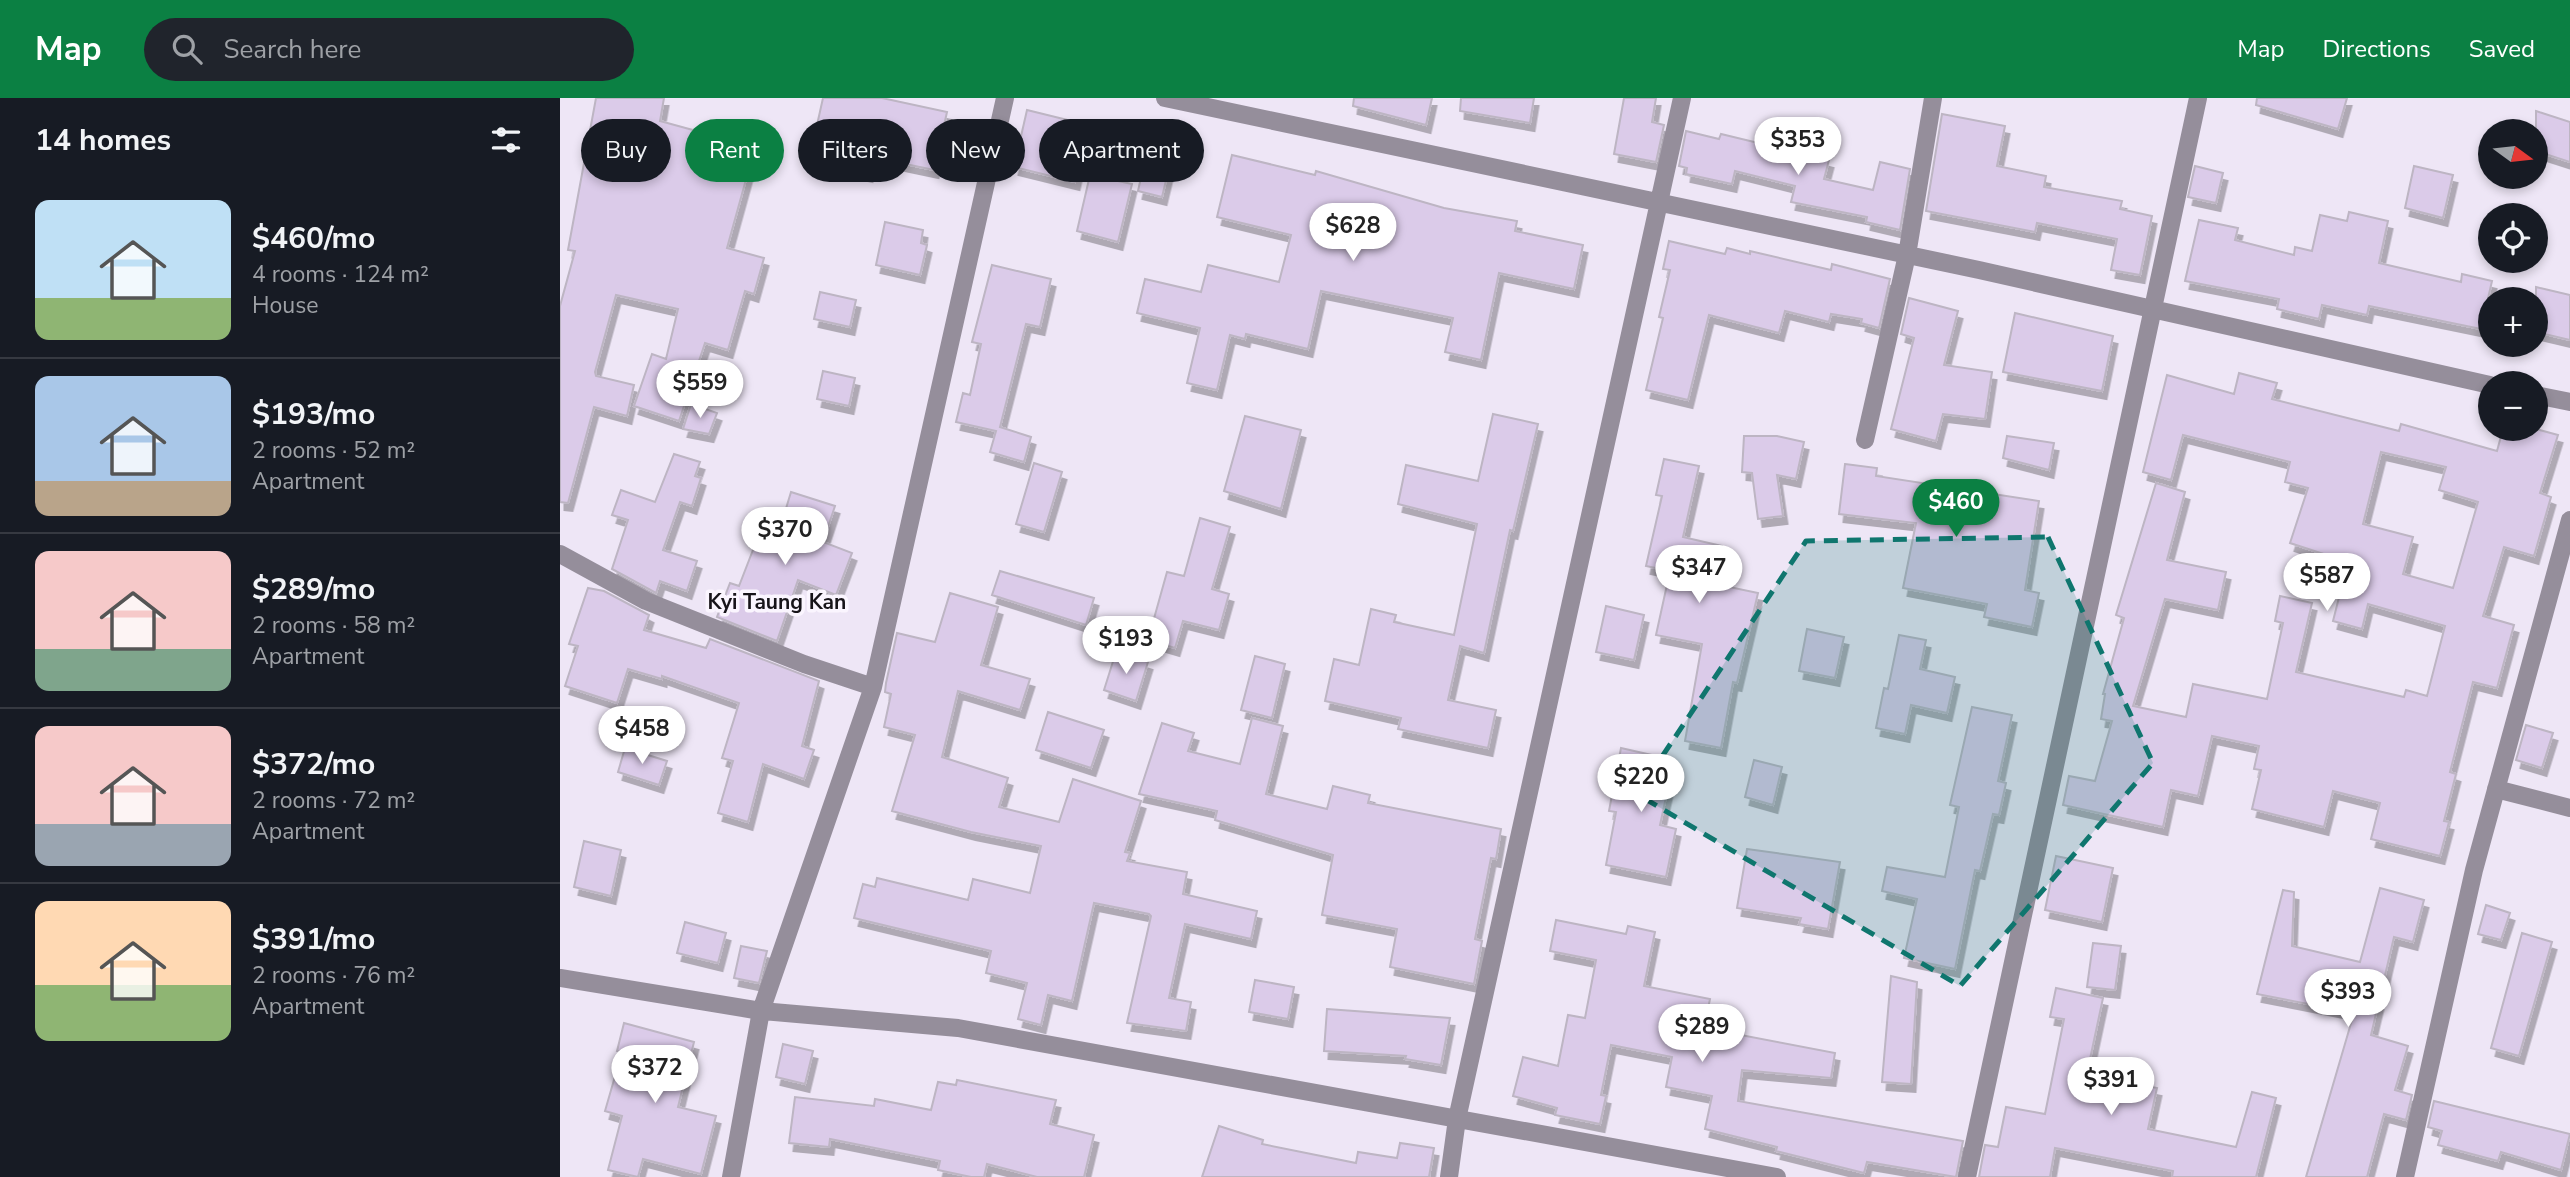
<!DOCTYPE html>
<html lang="en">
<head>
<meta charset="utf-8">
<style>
	:root { --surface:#171b24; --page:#20242c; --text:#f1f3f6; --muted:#9ea1a6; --line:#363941; --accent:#0b8043 }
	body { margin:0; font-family:"Nunito Sans",sans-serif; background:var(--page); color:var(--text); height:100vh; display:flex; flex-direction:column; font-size:26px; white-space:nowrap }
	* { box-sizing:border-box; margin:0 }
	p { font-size:23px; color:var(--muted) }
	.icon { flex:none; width:38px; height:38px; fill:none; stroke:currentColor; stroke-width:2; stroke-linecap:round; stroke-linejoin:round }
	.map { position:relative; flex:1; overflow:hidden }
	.drawer { display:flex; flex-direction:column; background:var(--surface); width:560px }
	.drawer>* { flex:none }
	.hud { position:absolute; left:21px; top:21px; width:665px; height:63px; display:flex; gap:14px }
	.needle { width:46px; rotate:105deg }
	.tools { position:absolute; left:1918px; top:21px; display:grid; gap:14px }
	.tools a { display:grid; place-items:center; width:70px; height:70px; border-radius:50%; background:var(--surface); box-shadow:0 4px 10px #0003; font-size:35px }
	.price { position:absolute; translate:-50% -60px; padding:0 16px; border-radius:24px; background:#fff; color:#222; font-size:23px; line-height:46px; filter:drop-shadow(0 2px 4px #0008) }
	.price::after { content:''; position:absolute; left:50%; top:42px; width:21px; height:16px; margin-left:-10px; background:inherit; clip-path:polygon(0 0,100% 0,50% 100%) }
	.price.current { background:var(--accent); color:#fff }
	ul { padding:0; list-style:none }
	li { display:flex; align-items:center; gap:21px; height:175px; padding:0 35px }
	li+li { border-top:2px solid var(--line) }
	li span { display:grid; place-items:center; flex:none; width:196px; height:140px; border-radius:14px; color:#555 }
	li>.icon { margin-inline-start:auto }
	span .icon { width:84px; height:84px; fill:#fffc; stroke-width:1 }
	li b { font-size:30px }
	h2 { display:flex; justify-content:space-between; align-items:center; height:84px; padding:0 35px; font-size:30px }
	.tag { padding:0 24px; border-radius:32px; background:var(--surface); box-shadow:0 4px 10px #0003; font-size:24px; line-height:63px }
	.tag.current { background:var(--accent); color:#fff }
	header { display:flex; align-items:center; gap:42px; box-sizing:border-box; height:98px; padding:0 35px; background:var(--accent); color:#fff }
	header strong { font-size:33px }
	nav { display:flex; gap:38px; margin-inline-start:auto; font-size:24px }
	.search { width:490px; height:63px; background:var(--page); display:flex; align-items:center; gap:18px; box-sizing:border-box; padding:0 24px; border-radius:38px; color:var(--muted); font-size:26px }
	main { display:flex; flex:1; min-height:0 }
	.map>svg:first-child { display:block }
	.building { fill:#dbcbe9; stroke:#bdb5c3; stroke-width:2; fill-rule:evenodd; filter:url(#shadow) }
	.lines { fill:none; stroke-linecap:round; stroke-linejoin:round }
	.street { stroke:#958e9b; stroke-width:18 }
	.marked { fill:#0f766e; fill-opacity:0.2; stroke:#0f766e; stroke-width:5; stroke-dasharray:14 9; stroke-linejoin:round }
	.labels { text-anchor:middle; stroke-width:7; stroke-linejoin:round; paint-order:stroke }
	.quarter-label { font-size:21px; font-weight:bold; fill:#171419; stroke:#faf5fe }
</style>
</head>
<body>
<header>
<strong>Map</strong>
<div class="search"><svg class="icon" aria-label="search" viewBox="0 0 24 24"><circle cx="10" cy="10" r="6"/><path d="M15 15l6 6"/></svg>Search here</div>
<nav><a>Map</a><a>Directions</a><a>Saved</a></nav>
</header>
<main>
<section class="drawer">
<h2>14 homes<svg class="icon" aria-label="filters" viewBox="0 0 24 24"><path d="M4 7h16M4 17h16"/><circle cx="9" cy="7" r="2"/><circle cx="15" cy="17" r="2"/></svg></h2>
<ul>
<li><span style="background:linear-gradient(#bfe0f5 70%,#8fb573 0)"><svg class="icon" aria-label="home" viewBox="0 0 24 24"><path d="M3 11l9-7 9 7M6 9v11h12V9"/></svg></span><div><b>$460/mo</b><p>4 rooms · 124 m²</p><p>House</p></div></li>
<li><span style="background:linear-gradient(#a9c7e8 75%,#b9a48a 0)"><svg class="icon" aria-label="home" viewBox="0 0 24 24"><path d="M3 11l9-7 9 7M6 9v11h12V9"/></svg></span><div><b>$193/mo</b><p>2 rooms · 52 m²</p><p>Apartment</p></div></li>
<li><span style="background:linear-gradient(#f6c9c9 70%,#7fa58c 0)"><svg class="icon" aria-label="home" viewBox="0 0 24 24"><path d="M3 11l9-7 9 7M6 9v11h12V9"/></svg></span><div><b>$289/mo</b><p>2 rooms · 58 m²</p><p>Apartment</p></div></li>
<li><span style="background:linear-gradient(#f6c9c9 70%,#9aa5b1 0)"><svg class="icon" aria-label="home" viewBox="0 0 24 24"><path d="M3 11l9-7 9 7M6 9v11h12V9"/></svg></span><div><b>$372/mo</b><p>2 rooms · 72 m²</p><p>Apartment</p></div></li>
<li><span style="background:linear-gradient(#ffd9b3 60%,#8fb573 0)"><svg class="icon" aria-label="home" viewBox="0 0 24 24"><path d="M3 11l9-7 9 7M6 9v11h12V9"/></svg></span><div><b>$391/mo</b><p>2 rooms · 76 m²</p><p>Apartment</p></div></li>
</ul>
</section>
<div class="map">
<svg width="2010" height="1079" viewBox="0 0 2010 1079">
	<defs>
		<filter id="shadow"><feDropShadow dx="4.5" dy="8" stdDeviation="0" flood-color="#0004"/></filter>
	</defs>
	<rect width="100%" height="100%" fill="#eee6f6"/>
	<path class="building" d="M36,0H104L100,23L195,49L167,150L204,160L194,196L185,193L168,252L145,245L119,323L74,308L92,256L106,261L118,211L56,197L35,274L36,278L74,287L67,318L34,309L8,405L0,404V208L15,153L8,152Z
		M263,0H322L387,14L374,72L312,59L308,76L249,63Z
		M794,0H872L866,27L793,8Z
		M901,0H974L970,25L900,13Z
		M1064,0H1096L1092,24L1104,27L1096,64L1054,56Z
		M1697,0H1787L1778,31L1696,7Z
		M467,12L528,27L515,84L454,69Z
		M1976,13L2010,24V64L1976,53Z
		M1382,16L1445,28L1437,68L1486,78L1484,89L1562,103L1560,111L1592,118L1580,177L1551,172L1557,141L1477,125L1475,134L1366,113Z
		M1126,33L1159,41L1161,36L1269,62L1264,81L1313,92L1320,64L1350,71L1340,132L1306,124L1307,119L1231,104L1235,88L1175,73L1172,86L1126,76L1127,70L1119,68Z
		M589,43L614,49L602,99L578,93Z
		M672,57L755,77L756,73L884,110L957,123L955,133L1023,147L1014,191L939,175L921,262L885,254L893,220L761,193L748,251L686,236L685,241L670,237L657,292L627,285L640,230L577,215L585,181L641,194L648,167L719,184L731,137L657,119Z
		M1635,68L1663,75L1656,105L1628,99Z
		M1854,68L1893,77L1883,120L1845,110Z
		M530,77L572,86L558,144L517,133Z
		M1789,114L1828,123L1819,165L1901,184L1902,176L1932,183L1921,231L1809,208L1807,217L1762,207L1759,221L1717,211L1719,201L1625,183L1639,122L1678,130L1675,142L1734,157L1735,149L1752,153L1760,117L1787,123Z
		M325,124L363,132L361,145L367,147L360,177L316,167Z
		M1109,143L1165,156L1167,150L1190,156V153L1271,172L1272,166L1330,181L1319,230L1301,225L1302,221L1271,216L1269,224L1225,213L1219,235L1149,217L1128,302L1086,292L1103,220L1099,219L1110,172L1103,171Z
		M432,167L491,181L480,229L466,226L440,329L471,339L464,364L430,354L436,333L396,324L403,295L410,297L421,246L412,244Z
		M1976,189L2010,197V242L1976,234Z
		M260,194L296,202L290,229L254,221Z
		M1349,200L1398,213L1384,267L1432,274L1425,321L1383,316L1376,343L1331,331L1354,240L1341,236Z
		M1455,215L1553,238L1542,293L1443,274Z
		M263,273L295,280L289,308L257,301Z
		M1679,275L1717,285L1712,301L1839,333L1841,326L1937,353L1943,331H1976L1998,337L1980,395L1991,399L1974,458L1944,449L1923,518L1954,527L1937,590L1913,584L1890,674L1896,676L1884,723L1889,724L1880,758L1811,741L1820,705L1773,693L1764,729L1692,711L1701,672L1694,671L1699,648L1652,638L1638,698L1611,692L1603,729L1503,707L1509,678L1535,683L1552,623L1541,621L1545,596H1543L1564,520L1556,517L1596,385L1625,394L1607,462L1666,474L1658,512L1605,501L1573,608L1626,619L1633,586L1707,601L1723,525L1715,523L1720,498L1752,505L1736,574L1844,599L1846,592L1867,598L1885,528L1808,506L1802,531L1773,523L1788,464L1730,445L1748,390L1725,384L1730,364L1623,337L1611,382L1583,374L1607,277L1674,296ZM1821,354L1886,369L1879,392L1918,404L1893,490L1843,476L1853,439L1803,426Z
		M131,306L157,315L149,336L123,331Z
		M933,316L978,326L953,433L950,432L924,555L900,548L888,602L936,612L928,650L838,631L841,620L765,603L774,561L799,567L811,511L836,517L834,524L894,537L917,426L838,406L846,367L918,383Z
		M685,318L741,332L721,411L664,393Z
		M1184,338H1217L1244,344L1236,381L1217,377L1223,418L1198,421L1192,375L1182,374Z
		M1447,338L1494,345L1489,372L1443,360Z
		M114,356L140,364L135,378L141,380L132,408L120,404L103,452L137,463L127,493L100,483L96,495L52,471L68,422L52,417L61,392L95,404Z
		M1104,361L1139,368L1123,439L1162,448L1155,486L1198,495L1177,585L1173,584L1161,650L1125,643L1142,546L1096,537L1110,473L1086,468L1102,398L1096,397Z
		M474,365L502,374L484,434L456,426Z
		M1285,366L1317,370L1316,378L1479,403L1465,492L1479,495L1472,529L1424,519L1427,506L1343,490L1356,425L1279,416Z
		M231,394L275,408L263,444L292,455L276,497L238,482L217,543L157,519L170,485L179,488L205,421L221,427Z
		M640,420L670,429L652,491L669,496L659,532L623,523L615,550L588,542L607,474L624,478Z
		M440,473L534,500L526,527L432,497Z
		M28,490L44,493L89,517L84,532L146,550L150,541L259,583L242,648L254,652L244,681L203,666L188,724L158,715L173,663L162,660L179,605L102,578V581L68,571L57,605L5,588L18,548L9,546Z
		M390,495L438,509L421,567L470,581L460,612L398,593L382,659L448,680L439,709L499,724L513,681L581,703L565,754L570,755L567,763L627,774L623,796L697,813L691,841L625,826L609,900L631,904L626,933L567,925L591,818L589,816L534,805L512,903L488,897L481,927L458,921L467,885L426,875L431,853L294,820L303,786L315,789L317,780L408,802L413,781L470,795L481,748L411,734L332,713L355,637L324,629L331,596L325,594L326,585L337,535L375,544Z
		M1046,508L1084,517L1074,562L1036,554Z
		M1247,531L1284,539L1275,580L1239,573Z
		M1339,537L1366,542L1360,571L1395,579L1387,615L1351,607L1345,636L1316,630L1324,590L1328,591Z
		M556,554L588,564L576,603L544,592Z
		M695,558L725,566L712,620L681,612Z
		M1412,609L1452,617L1438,683L1446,685L1439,717L1433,716L1420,773L1415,772L1395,871L1344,860L1357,801L1322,793L1327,769L1385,779L1399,709L1390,707Z
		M488,614L544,632L531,670L476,652Z
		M692,620L723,628L706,696L767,711L773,688L810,697L808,705L941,731L936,761L931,760L915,841L922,843L914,886L830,869L837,831L762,817L773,757L655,722L657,713L579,696L602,625L634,635L628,653L680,666Z
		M1966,627L1993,635L1982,670L1956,662Z
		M65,650L107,663L99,687L58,674Z
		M1061,650L1114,662L1100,727L1116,731L1106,779L1046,767L1056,714L1049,713Z
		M1194,662L1222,669L1213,707L1185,699Z
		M24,743L61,752L51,798L14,789Z
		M1187,751L1280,764L1268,831L1239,826L1241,820L1177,810Z
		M1496,758L1553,770L1542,824L1485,812Z
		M1820,790L1864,802L1853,844L1834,839L1811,937L1848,948L1835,992L1852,997L1846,1022L1824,1016L1807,1079H1746L1794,915L1697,896L1723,792L1734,794L1732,848L1800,864Z
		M1926,807L1950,815L1941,842L1918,836Z
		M996,822L1066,836L1068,828L1095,834L1084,888L1150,901L1144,930L1275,955L1271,980L1182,972L1178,1003L1403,1043L1396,1079L1307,1064L1304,1075L1216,1053L1217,1049L1145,1031L1152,998L1106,989L1112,959L1051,947L1041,997L1046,998L1040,1026L995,1017L997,1010L953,998L963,959L998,968L1008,917L1025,920L1036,862L990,853Z
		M125,824L166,835L158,865L117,855Z
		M1962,835L1992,844L1959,958L1931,950Z
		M1533,845L1561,848L1555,892L1527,889Z
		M181,848L207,853L199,885L174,880Z
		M1331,878L1357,884L1351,986L1322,984Z
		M695,882L734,889L728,921L689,914Z
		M1496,890L1543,900L1530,961L1540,963L1537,978L1597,990L1588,1031L1676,1049L1692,994L1716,1000L1696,1079H1612L1613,1073L1495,1050L1490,1079H1419L1425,1047L1438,1049L1446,1009L1485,1016L1504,921L1490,919Z
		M767,911L890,920L881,967L845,961L846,958L764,953Z
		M64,925L134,944L118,1009L156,1018L141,1076L83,1061L78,1079L48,1072L62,1018L45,1013L62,954L57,953Z
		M223,946L253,953L245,986L216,979Z
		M397,982L496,1002L490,1026L534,1037L524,1079H477L427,1066L424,1079H411L378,1072L380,1063L270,1041L269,1049L229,1045L235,999L314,1008L315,1001L371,1012L378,984L396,987Z
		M1874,1003L2010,1036L2001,1072L1941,1054L1938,1063L1878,1047L1882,1033L1868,1029Z
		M659,1028L703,1042L702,1046L796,1065L798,1054L837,1060L840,1045L874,1050L869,1079H642Z"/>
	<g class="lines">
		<path class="street" d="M605,0L1419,172L1930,287
			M1976,297L2010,304
			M1305,342L1347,157L1373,0
			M0,456L86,503L244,566L313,589
			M1936,691L2010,710
			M0,880L201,913L398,930L1217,1079
			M171,1079L201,913L313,589L445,0
			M889,1079L897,1021L1122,0
			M1407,1079L1638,0
			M1845,1079L1914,772L2010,422"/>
	</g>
	<path class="marked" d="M1488,439L1593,665L1400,888L1077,696L1246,443Z"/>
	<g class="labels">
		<g class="quarter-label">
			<text x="217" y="511">Kyi Taung Kan</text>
		</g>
	</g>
</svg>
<div class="tools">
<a><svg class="needle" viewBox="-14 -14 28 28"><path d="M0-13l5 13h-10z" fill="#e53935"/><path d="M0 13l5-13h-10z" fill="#9ea1a6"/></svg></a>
<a><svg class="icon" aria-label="locate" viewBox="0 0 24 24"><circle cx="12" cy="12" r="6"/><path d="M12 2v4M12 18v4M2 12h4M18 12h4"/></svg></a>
<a>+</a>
<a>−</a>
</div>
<b class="price" style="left:1238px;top:79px">$353</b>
<b class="price" style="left:793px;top:165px">$628</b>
<b class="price" style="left:140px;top:322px">$559</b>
<b class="price current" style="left:1396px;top:441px">$460</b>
<b class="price" style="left:225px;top:469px">$370</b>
<b class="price" style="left:1139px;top:507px">$347</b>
<b class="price" style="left:1767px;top:515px">$587</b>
<b class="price" style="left:566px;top:578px">$193</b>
<b class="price" style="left:82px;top:668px">$458</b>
<b class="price" style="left:1081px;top:716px">$220</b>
<b class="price" style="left:1788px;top:931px">$393</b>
<b class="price" style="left:1142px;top:966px">$289</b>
<b class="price" style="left:95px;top:1007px">$372</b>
<b class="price" style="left:1551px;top:1019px">$391</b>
<div class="hud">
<a class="tag">Buy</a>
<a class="tag current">Rent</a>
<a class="tag">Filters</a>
<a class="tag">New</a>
<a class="tag">Apartment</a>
</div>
</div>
</main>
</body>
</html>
